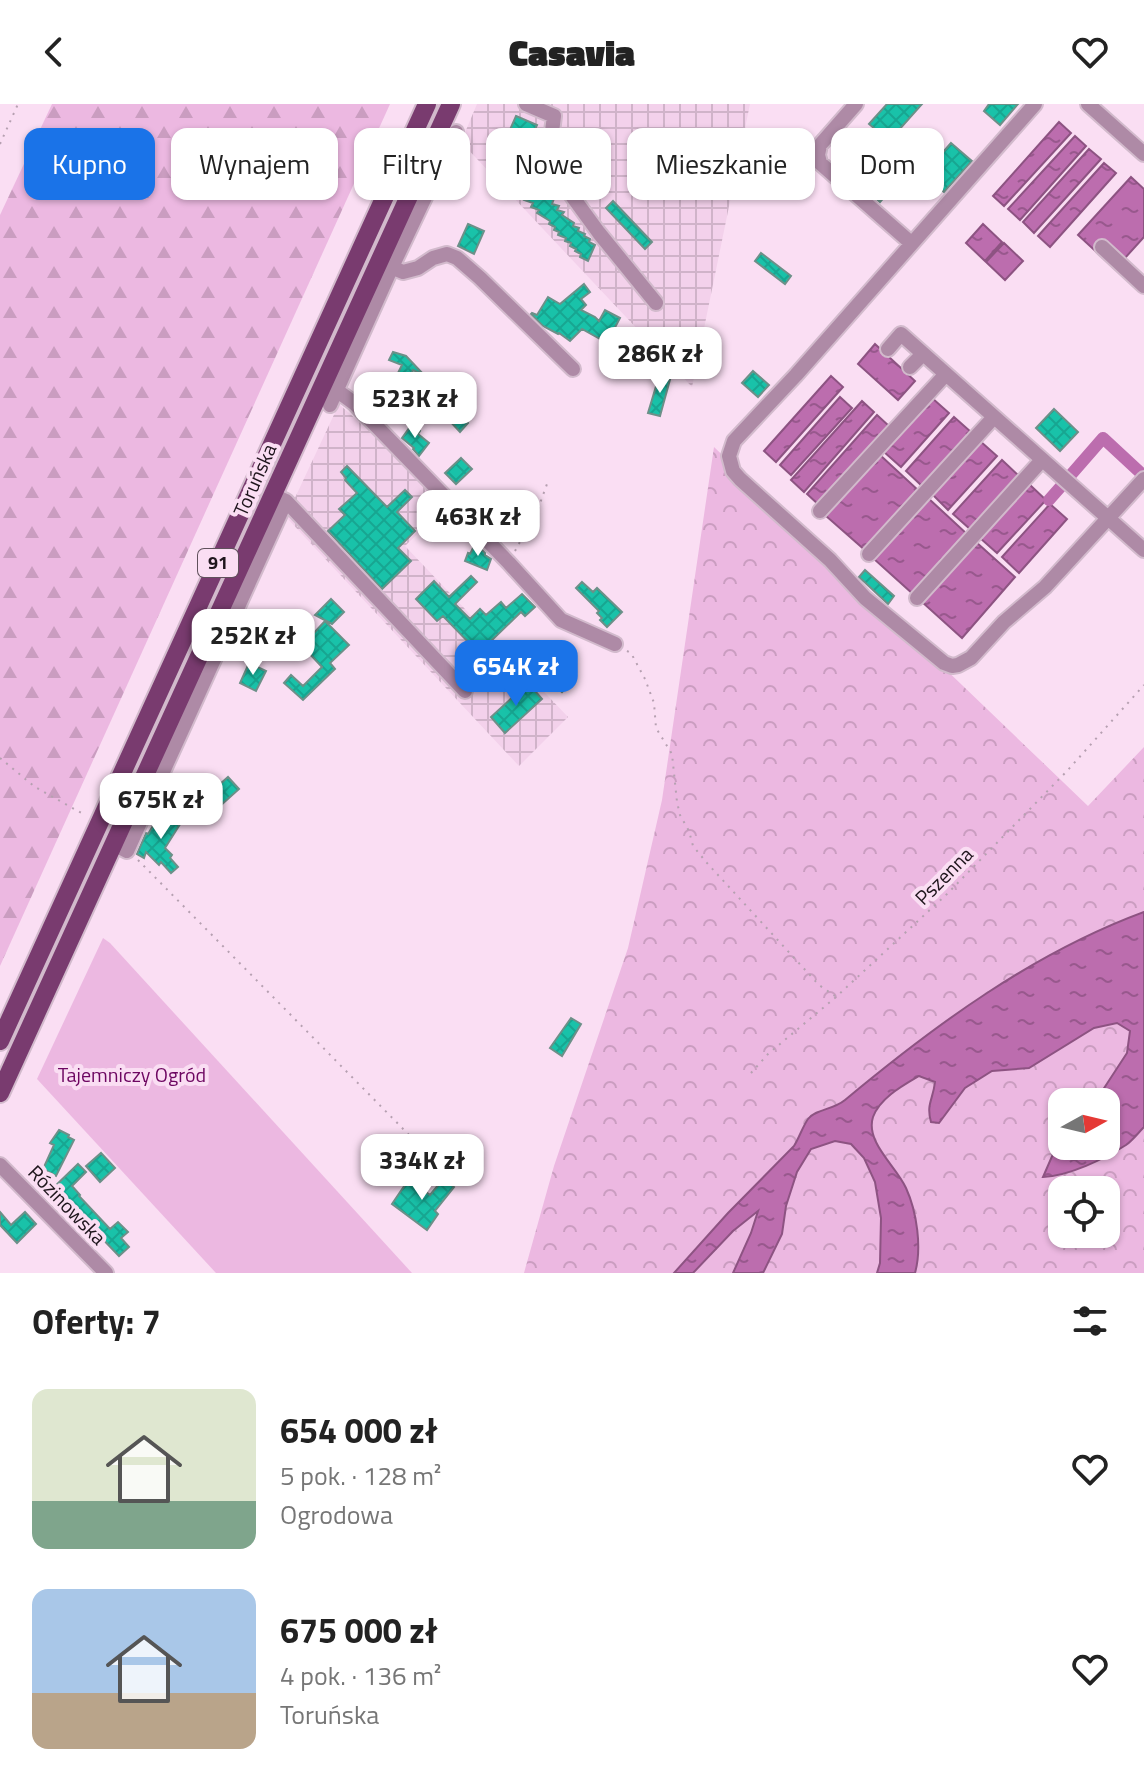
<!DOCTYPE html>
<html lang="pl">
<head>
<meta charset="utf-8">
<style>
	:root { --surface:#fff; --page:#f2f2f2; --text:#222; --muted:#767676; --accent:#1a73e8 }
	body { margin:0; font-family:"Titillium Web",sans-serif; background:var(--page); color:var(--text); height:100vh; display:flex; flex-direction:column; font-size:30px; white-space:nowrap }
	* { box-sizing:border-box; margin:0 }
	p { font-size:26px; color:var(--muted) }
	.icon { flex:none; width:44px; height:44px; fill:none; stroke:currentColor; stroke-width:2; stroke-linecap:round; stroke-linejoin:round }
	.map { position:relative; height:1169px; overflow:hidden }
	.details { display:flex; flex-direction:column; background:var(--surface); flex:1 }
	.details>* { flex:none }
	.top-card { position:absolute; left:24px; top:24px; width:1096px; height:72px; display:flex; gap:16px }
	.needle { width:52px; rotate:82deg }
	.tools { position:absolute; left:1048px; top:984px; display:grid; gap:16px }
	.tools a { display:grid; place-items:center; width:72px; height:72px; border-radius:16px; background:var(--surface); box-shadow:0 2px 6px #0004; font-size:40px }
	.price { position:absolute; translate:-50% -68px; padding:0 18px; border-radius:16px; background:#fff; color:#222; font-size:26px; line-height:52px; filter:drop-shadow(0 2px 4px #0008) }
	.price::after { content:''; position:absolute; left:50%; top:48px; width:24px; height:18px; margin-left:-12px; background:inherit; clip-path:polygon(0 0,100% 0,50% 100%) }
	.price.on { background:var(--accent); color:#fff }
	ul { padding:0; list-style:none }
	li { display:flex; align-items:center; gap:24px; height:200px; padding:0 32px }
	li span { display:grid; place-items:center; flex:none; width:224px; height:160px; border-radius:16px; color:#555 }
	li>.icon { margin-inline-start:auto }
	span .icon { width:96px; height:96px; fill:#fffc; stroke-width:1 }
	li b { font-size:34px }
	h2 { display:flex; justify-content:space-between; align-items:center; height:96px; padding:0 32px; font-size:34px }
	.tag { padding:0 28px; border-radius:16px; background:var(--surface); box-shadow:0 2px 6px #0004; font-size:28px; line-height:72px }
	.tag.on { background:var(--accent); color:#fff }
	header { display:flex; justify-content:space-between; align-items:center; height:104px; padding:0 32px; background:var(--surface); font-size:36px; font-weight:800 }
	.map>svg:first-child { display:block }
	.industrial { fill:url(#industrial-grid) }
	.grass { fill:url(#grass-tufts) }
	.forest { fill:url(#forest-firs) }
	.park { fill:url(#park-crowns); fill-rule:evenodd }
	.garden { fill:#ecb8e1 }
	.water { fill:url(#water-ripples); stroke:#8d5382; stroke-width:2 }
	.lines { fill:none; stroke-linecap:round; stroke-linejoin:round }
	.canal { stroke:#bc6dae; stroke-width:12 }
	.building { fill:url(#building-cross-hatch); stroke:#6c9088; stroke-width:2 }
	.minor-casing { stroke:#d2bacc; stroke-width:18 }
	.major-casing { stroke:#d2bacc; stroke-width:22 }
	.path { stroke:#b6a0b1; stroke-width:2; stroke-dasharray:2 6; stroke-linecap:butt }
	.minor { stroke:#ae8aa6; stroke-width:14 }
	.major { stroke:#793b6f; stroke-width:18 }
	.labels { text-anchor:middle; stroke-width:8; stroke-linejoin:round; paint-order:stroke }
	.shield { fill:#fadef3; stroke:#60515c; stroke-width:2 }
	.shield-label { font-size:18px; font-weight:bold; fill:#1e151c }
	.street-label { font-size:20px; fill:#1e151c; stroke:#fadef3 }
	.park-label { font-size:20px; fill:#6d0661; stroke:#fadef3 }
</style>
</head>
<body>
<header><svg class="icon" aria-label="back" viewBox="0 0 24 24"><path d="M15 5l-7 7 7 7"/></svg>Casavia<svg class="icon" aria-label="heart" viewBox="0 0 24 24"><path d="M12 20l-8-8c-3-5 5-10 8-4 3-6 11-1 8 4z"/></svg></header>
<div class="map">
<svg width="1144" height="1169" viewBox="0 0 1144 1169">
	<defs>
		<pattern id="industrial-grid" width="8" height="8" patternUnits="userSpaceOnUse" patternTransform="scale(2)"><rect width="8" height="8" fill="#f3d1eb"/><path d="M0 4h8M4 0v8" fill="none" stroke="#d0b3c9"/></pattern>
		<pattern id="grass-tufts" width="24" height="20" patternUnits="userSpaceOnUse" patternTransform="scale(2)"><rect width="24" height="20" fill="#ecb8e1"/><path d="M3 7l-1-3M5 7V3M7 7l1-3M15 17l-1-3M17 17v-4M19 17l1-3" fill="none" stroke="#ca9dc0"/></pattern>
		<pattern id="forest-firs" width="22" height="20" patternUnits="userSpaceOnUse" patternTransform="scale(2)"><rect width="22" height="20" fill="#ecb8e1"/><path d="M5 1l3.5 6h-7zM16 11l3.5 6h-7z" fill="#ca9dc0"/></pattern>
		<pattern id="park-crowns" width="20" height="18" patternUnits="userSpaceOnUse" patternTransform="scale(2)"><rect width="20" height="18" fill="#ecb8e1"/><path d="M2 6a3 3 0 1 1 6 0M12 15a3 3 0 1 1 6 0" fill="none" stroke="#ca9dc0"/></pattern>
		<pattern id="water-ripples" width="26" height="14" patternUnits="userSpaceOnUse" patternTransform="scale(2)"><rect width="26" height="14" fill="#bc6dae"/><path d="M2 4q2-2 4 0t4 0M15 11q2-2 4 0t4 0" fill="none" stroke="#98588d"/></pattern>
		<pattern id="building-cross-hatch" width="8" height="8" patternUnits="userSpaceOnUse" patternTransform="scale(2)"><rect width="8" height="8" fill="#19c2a9"/><path d="M0 0l8 8M0 8l8-8" fill="none" stroke="#17a691"/></pattern>
	</defs>
	<rect width="100%" height="100%" fill="#fadef3"/>
	<path class="industrial" d="M477,0H750L692,283L461,38Z
		M339,300L449,399L405,442L568,613L519,662L286,413Z"/>
	<path class="grass" d="M434,0H442L0,971V964L13,936L31,885Z"/>
	<path class="forest" d="M52,0H390L0,862V111Z"/>
	<path class="park" d="M714,343L1088,702L1144,643V1169H524L554,1062L628,844L662,696ZM1062,998H1106V1042H1062ZM1062,1086H1106V1130H1062Z"/>
	<path class="garden" d="M103,834L110,839L412,1169H216L37,975Z"/>
	<path class="water" d="M1059,18L1071,29L1004,102L993,92Z
		M1075,32L1086,42L1020,116L1008,105Z
		M1089,45L1101,55L1034,129L1023,118Z
		M1104,59L1116,69L1050,143L1038,132Z
		M1131,73L1144,85V133L1115,165L1078,131Z
		M983,120L1002,138L985,157L966,139Z
		M1004,139L1023,157L1005,176L986,158Z
		M875,240L915,277L898,296L858,260Z
		M831,272L843,283L776,358L764,347Z
		M840,293L852,304L791,371L780,361Z
		M932,294L949,309L901,363L884,348Z
		M862,297L874,308L804,388L791,376Z
		M877,311L889,322L819,401L807,390Z
		M954,313L971,328L922,382L906,367Z
		M980,337L997,352L948,406L932,390Z
		M880,351L919,387L866,447L826,412Z
		M1002,356L1018,371L970,425L953,410Z
		M1029,380L1046,396L997,449L980,434Z
		M928,394L967,430L913,490L874,455Z
		M1050,400L1067,415L1019,469L1002,453Z
		M976,438L1015,473L962,534L922,498Z
		M1144,808V1023C1138,1029 1133,1036 1126,1041C1104,1055 1069,1072 1043,1073L1053,1050L1062,1040V1042H1106V998H1095L1127,949L1130,927L1117,919L1094,924L1029,964L992,967L965,984L939,1019L931,1018C926,1000 933,996 935,978L919,972C902,982 880,994 873,1013C865,1038 896,1062 906,1084C917,1108 922,1144 915,1169H877L880,1159L881,1114L875,1078L864,1054L851,1040L835,1037L811,1045L797,1068L786,1102L782,1130L763,1169H733L751,1129L758,1107L733,1127L693,1169H674L728,1109L794,1042C799,1034 803,1022 808,1015C816,1005 833,1006 845,996C935,921 1033,849 1144,808Z"/>
	<g class="lines">
		<path class="canal" d="M1069,373L1103,334L1144,372
			M1049,396L1064,379"/>
	</g>
	<path class="building" d="M887,0H922L889,37L869,20Z
		M989,0H1018L1000,21L984,7Z
		M516,12L537,21L518,64L537,72L535,76L544,80L543,84L549,86L548,90L555,92L552,100L559,102L557,106L564,108L562,111L574,119L573,122L579,124L578,127L585,130L584,132L590,135L589,138L595,141L588,157L580,153L581,150L575,147L576,145L570,142L571,139L565,137L566,134L558,131L559,128L554,126L555,123L549,120L550,117L537,109L539,106L531,103L533,99L524,96L526,92L517,88L523,75L494,62Z
		M951,39L972,57L944,88L924,70Z
		M881,62L898,77L880,98L863,83Z
		M613,97L652,138L645,145L606,104Z
		M468,120L484,127L474,150L458,142Z
		M761,149L791,172L785,180L755,157Z
		M584,180L590,188L581,195L586,201L581,206L595,213L599,217L605,206L620,214L609,235L602,232L600,235L582,225L570,237L559,229L558,230L543,222L531,210L532,209L537,211L548,193L560,200Z
		M393,248L406,252L424,271L413,266L405,285L393,279L402,261L389,256Z
		M753,267L769,281L758,293L742,279Z
		M660,269L671,272L660,312L648,309Z
		M428,284L438,288L468,319L460,328L436,302L423,297Z
		M1054,305L1078,328L1060,347L1036,324Z
		M412,320L420,327L418,330L429,339L419,352L413,345L414,344L402,334Z
		M461,354L472,365L456,380L445,369Z
		M347,362L387,403L405,386L412,393L397,408L415,427L398,444L411,457L382,485L328,427L345,411L339,405L357,389L345,376L346,374L341,368Z
		M474,442L481,445L485,449V451L491,455L487,466L465,457L468,449L470,450Z
		M865,466L894,492L888,500L859,473Z
		M471,472L477,478L455,500L470,515L480,505L486,511L501,498L506,504L522,490L535,503L525,512L521,508L491,537L505,551L489,567L475,552L478,548L443,512L437,517L416,495L434,477L449,493Z
		M582,478L593,488L597,484L622,508L607,523L600,516L602,514L597,509L599,507L576,484Z
		M331,495L344,508L332,520L315,511Z
		M325,517L349,541L330,559L335,565L303,596L284,579L291,571L303,582L322,563L308,548L304,551L299,545Z
		M249,559L266,567L256,587L240,579Z
		M563,563L575,575L562,588L549,576Z
		M528,579L542,595L505,629L491,613Z
		M228,673L239,685L221,701L210,689Z
		M166,707L182,717L165,744L172,751L170,754L178,763L171,769L161,758L159,761L146,748L144,754L137,750L146,729L148,730L159,712L162,714Z
		M571,914L581,920L562,952L550,944Z
		M59,1026L69,1031L68,1033L74,1036L56,1072L43,1065L54,1041L50,1039Z
		M101,1049L115,1064L100,1078L86,1062Z
		M78,1060L86,1068L72,1082L80,1091L79,1092L110,1125L118,1118L128,1128L121,1134L129,1143L119,1152L70,1101L67,1103L51,1086Z
		M444,1074L454,1083L435,1107L438,1110L427,1126L392,1100L409,1075L430,1091Z
		M0,1108L11,1121L25,1108L36,1120L17,1139L0,1121Z"/>
	<g class="lines">
		<g class="minor-casing">
			<path id="minor" d="M526,0L554,12L549,51L564,81L599,129L656,199
				M856,0L820,41L818,51L820,59L911,139
				M1035,0L796,271L734,337L729,352L733,367L740,375L830,456L865,494L944,559L952,562L958,561L971,554L1004,518L1045,483L1144,375
				M1088,0L1144,50
				M1102,143L1144,182
				M386,161L403,168L418,164L433,154L447,150L457,154L480,174L573,265
				M888,245L901,230L1144,446
				M910,263L923,250
				M324,277L354,299L509,459L561,516L615,540
				M330,301L392,163L456,28
				M286,397L465,587
				M820,407L946,270
				M869,450L994,313
				M917,494L1042,356
				M114,740L127,747L286,397L273,391
				M0,1061L106,1169"/>
		</g>
		<g class="major-casing">
			<path id="major" d="M0,937L427,0
				M0,989L451,0"/>
		</g>
		<path class="path" d="M0,40L18,0
			M515,447L538,405L547,380
			M627,547L631,549L645,575L654,599L656,624L672,650L677,698L680,711L689,727L693,742L707,759L819,881L835,892
			M0,654L35,683L85,711
			M138,756L418,1040
			M751,969L768,950L836,893L947,790L1067,667L1144,581"/>
		<use href="#minor" class="minor"/>
		<use href="#major" class="major"/>
	</g>
	<g class="labels">
		<rect class="shield" x="198" y="445" width="40" height="28" rx="6"/>
		<g class="shield-label">
			<text x="218" y="465">91</text>
		</g>
		<g class="street-label">
			<text transform="translate(255 376) rotate(-66)" y="7">Toruńska</text>
			<text transform="translate(944 772) rotate(-45)" y="7">Pszenna</text>
			<text transform="translate(67 1101) rotate(46)" y="7">Rózinowska</text>
		</g>
		<g class="park-label">
			<text x="132" y="978">Tajemniczy Ogród</text>
		</g>
	</g>
</svg>
<div class="tools">
<a><svg class="needle" viewBox="-14 -14 28 28"><path d="M0-13l5 13h-10z" fill="#e53935"/><path d="M0 13l5-13h-10z" fill="#767676"/></svg></a>
<a><svg class="icon" aria-label="locate" viewBox="0 0 24 24"><circle cx="12" cy="12" r="6"/><path d="M12 2v4M12 18v4M2 12h4M18 12h4"/></svg></a>
</div>
<b class="price" style="left:660px;top:291px">286K zł</b>
<b class="price" style="left:415px;top:336px">523K zł</b>
<b class="price" style="left:478px;top:454px">463K zł</b>
<b class="price" style="left:253px;top:573px">252K zł</b>
<b class="price on" style="left:516px;top:604px">654K zł</b>
<b class="price" style="left:161px;top:737px">675K zł</b>
<b class="price" style="left:422px;top:1098px">334K zł</b>
<div class="top-card">
<a class="tag on">Kupno</a>
<a class="tag">Wynajem</a>
<a class="tag">Filtry</a>
<a class="tag">Nowe</a>
<a class="tag">Mieszkanie</a>
<a class="tag">Dom</a>
</div>
</div>
<section class="details">
<h2>Oferty: 7<svg class="icon" aria-label="filters" viewBox="0 0 24 24"><path d="M4 7h16M4 17h16"/><circle cx="9" cy="7" r="2"/><circle cx="15" cy="17" r="2"/></svg></h2>
<ul>
<li><span style="background:linear-gradient(#dfe7d0 70%,#7fa58c 0)"><svg class="icon" aria-label="home" viewBox="0 0 24 24"><path d="M3 11l9-7 9 7M6 9v11h12V9"/></svg></span><div><b>654 000 zł</b><p>5 pok. · 128 m²</p><p>Ogrodowa</p></div><svg class="icon" aria-label="heart" viewBox="0 0 24 24"><path d="M12 20l-8-8c-3-5 5-10 8-4 3-6 11-1 8 4z"/></svg></li>
<li><span style="background:linear-gradient(#a9c7e8 65%,#b9a48a 0)"><svg class="icon" aria-label="home" viewBox="0 0 24 24"><path d="M3 11l9-7 9 7M6 9v11h12V9"/></svg></span><div><b>675 000 zł</b><p>4 pok. · 136 m²</p><p>Toruńska</p></div><svg class="icon" aria-label="heart" viewBox="0 0 24 24"><path d="M12 20l-8-8c-3-5 5-10 8-4 3-6 11-1 8 4z"/></svg></li>
</ul>
</section>
</body>
</html>
